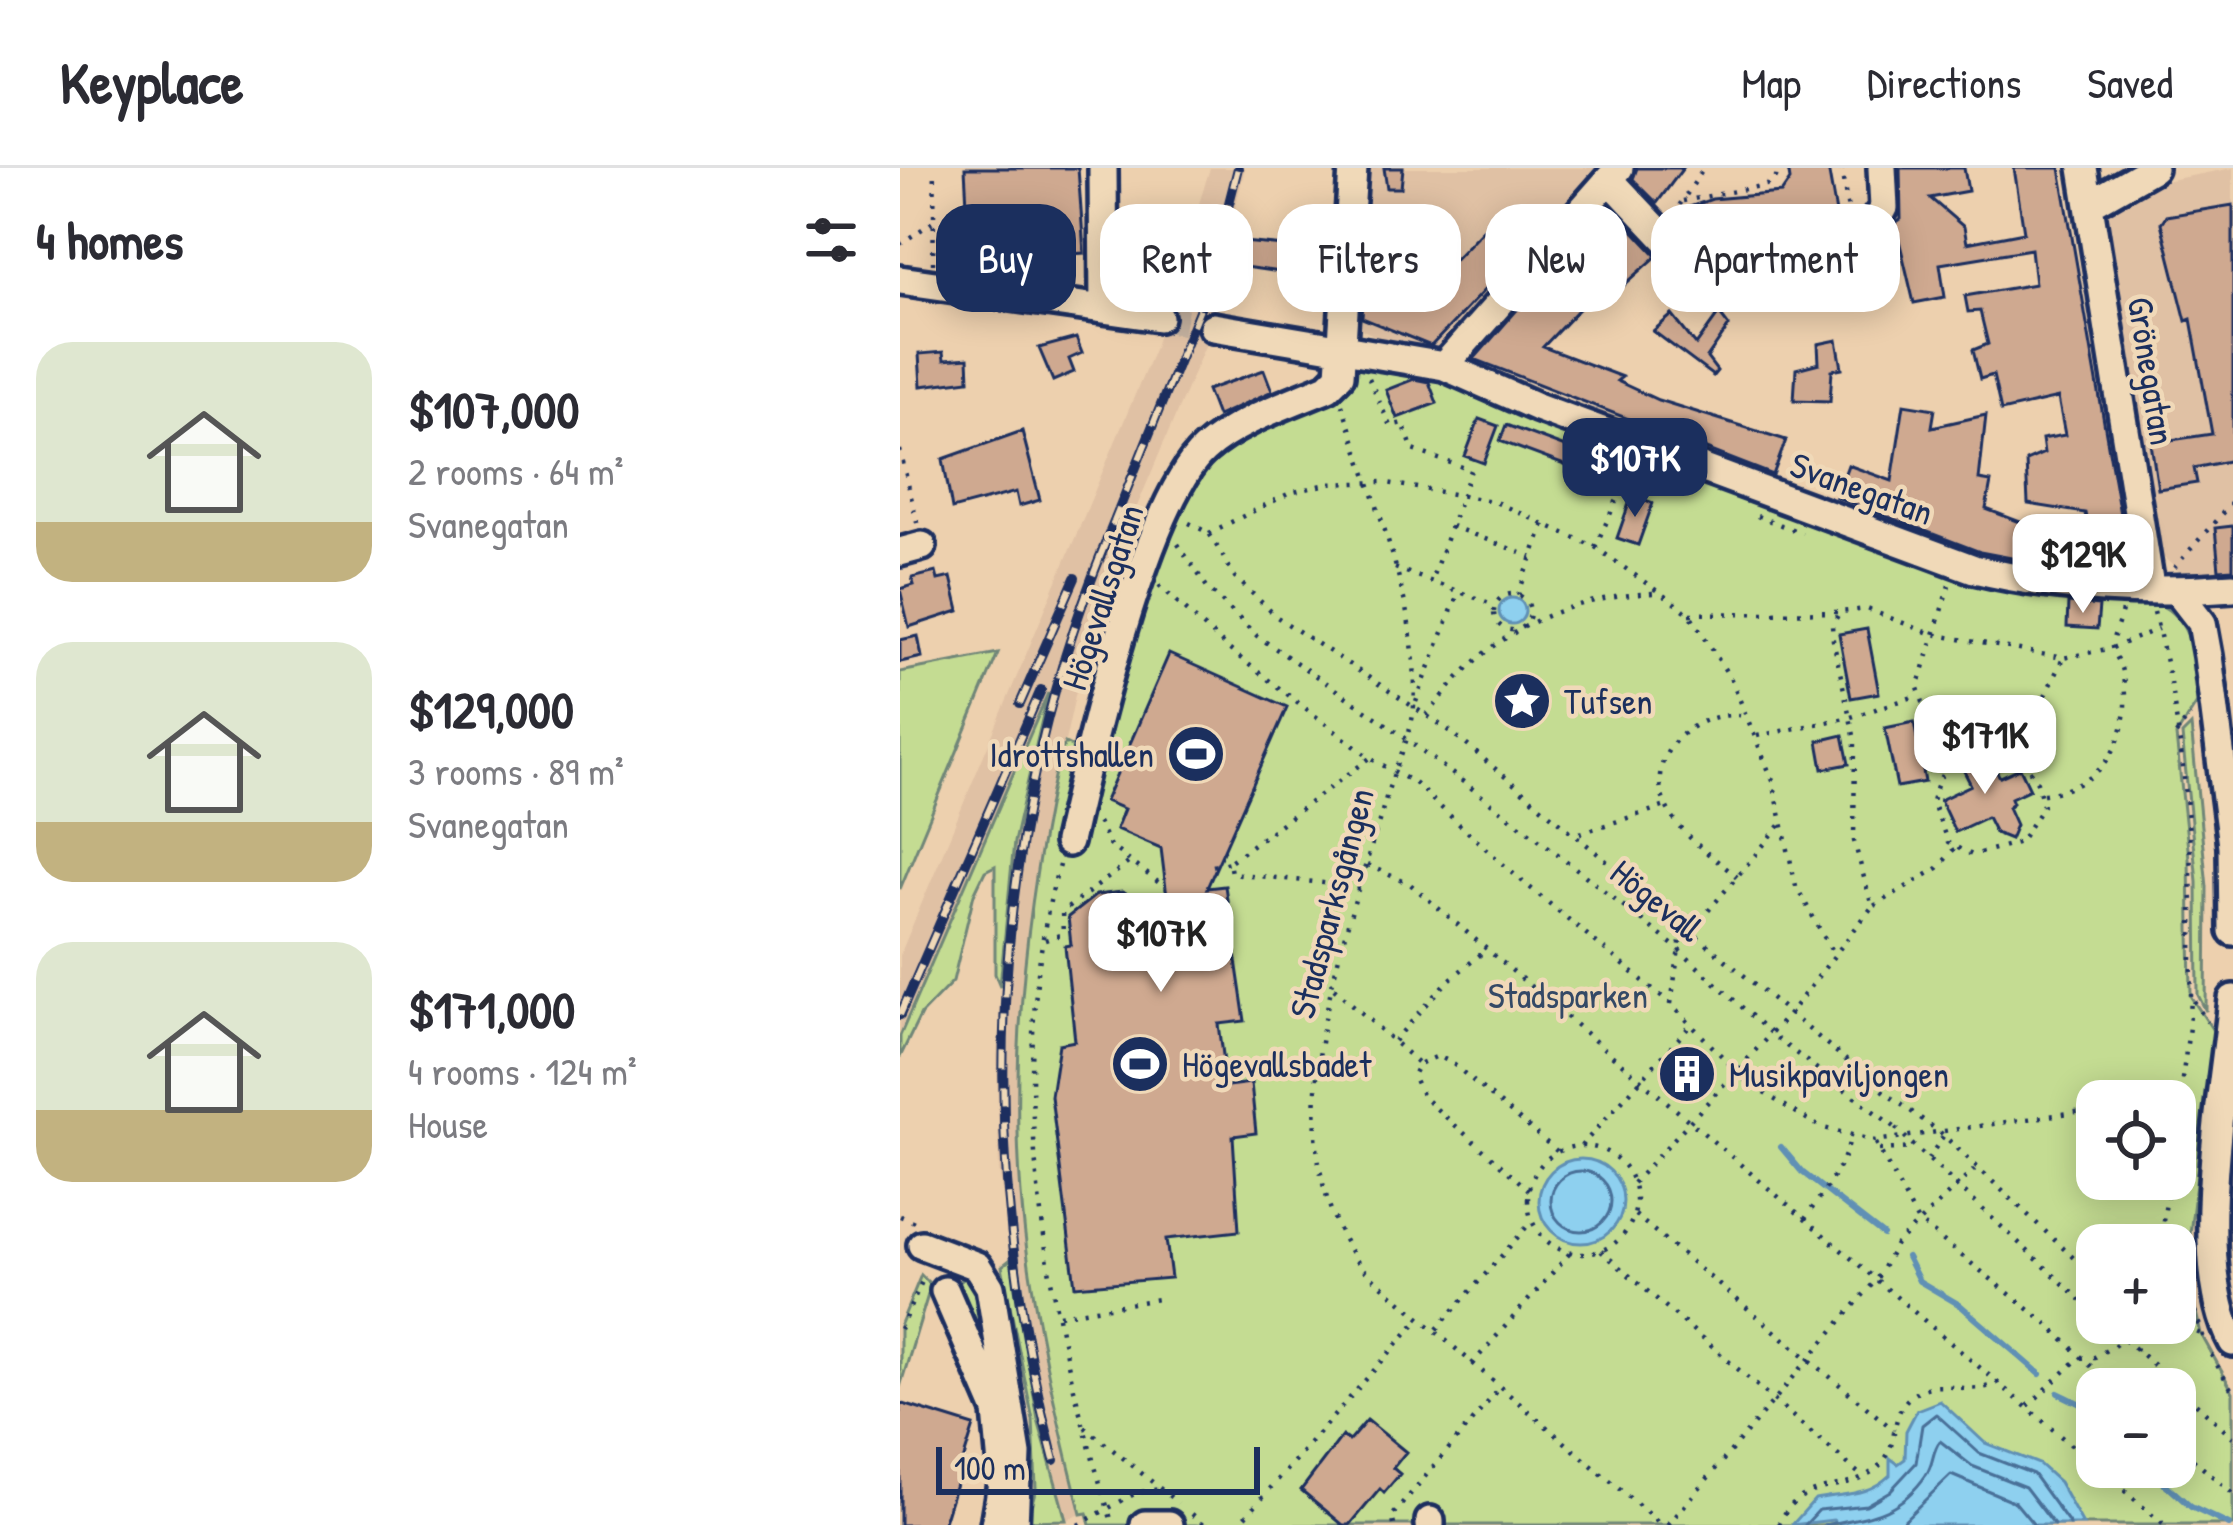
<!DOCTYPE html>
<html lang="en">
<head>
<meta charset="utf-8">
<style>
	:root { --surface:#fff; --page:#f2f2f3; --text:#2b2b33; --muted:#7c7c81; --line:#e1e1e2; --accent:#1b2f5e }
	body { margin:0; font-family:"Patrick Hand",sans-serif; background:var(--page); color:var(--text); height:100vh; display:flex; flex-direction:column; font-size:45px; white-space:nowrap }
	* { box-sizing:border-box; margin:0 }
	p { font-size:39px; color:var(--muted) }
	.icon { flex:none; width:66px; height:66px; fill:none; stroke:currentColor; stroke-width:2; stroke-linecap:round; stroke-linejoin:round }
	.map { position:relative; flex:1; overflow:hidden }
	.drawer { display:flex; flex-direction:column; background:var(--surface); width:900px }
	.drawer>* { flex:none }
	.guide { position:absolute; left:36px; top:36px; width:1116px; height:108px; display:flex; gap:24px }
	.buttons { position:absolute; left:1176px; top:912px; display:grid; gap:24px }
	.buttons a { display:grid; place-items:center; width:120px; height:120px; border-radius:24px; background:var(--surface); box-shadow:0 6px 30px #0003; font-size:60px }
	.scale { position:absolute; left:36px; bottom:30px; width:324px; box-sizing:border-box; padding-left:12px; border:6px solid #1b2f5e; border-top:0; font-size:33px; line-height:42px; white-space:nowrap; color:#1b2f5e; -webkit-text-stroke:9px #f0d9b8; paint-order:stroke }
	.price { position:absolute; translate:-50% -102px; padding:0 27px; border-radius:24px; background:#fff; color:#222; font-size:39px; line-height:78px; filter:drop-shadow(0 3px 6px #0008) }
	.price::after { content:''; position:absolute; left:50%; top:72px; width:36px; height:27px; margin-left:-18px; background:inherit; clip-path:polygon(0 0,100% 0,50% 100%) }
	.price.current { background:var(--accent); color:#fff }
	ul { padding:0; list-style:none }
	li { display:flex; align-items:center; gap:36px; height:300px; padding:0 36px }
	li span { display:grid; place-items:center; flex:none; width:336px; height:240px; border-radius:36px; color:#555 }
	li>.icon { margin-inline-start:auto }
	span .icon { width:144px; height:144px; fill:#fffc; stroke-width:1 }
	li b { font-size:51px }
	h2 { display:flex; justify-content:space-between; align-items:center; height:144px; padding:0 36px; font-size:51px }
	.tag { padding:0 42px; border-radius:36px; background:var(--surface); box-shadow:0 6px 30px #0003; font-size:42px; line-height:108px }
	.tag.current { background:var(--accent); color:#fff }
	header { display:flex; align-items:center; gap:72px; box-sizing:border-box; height:168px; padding:0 60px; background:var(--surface); border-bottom:3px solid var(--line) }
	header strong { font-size:57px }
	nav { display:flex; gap:66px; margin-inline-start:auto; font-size:42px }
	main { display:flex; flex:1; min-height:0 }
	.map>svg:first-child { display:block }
	.built { fill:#e0c1a4 }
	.green { fill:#c4dc92; stroke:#708678; stroke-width:3; fill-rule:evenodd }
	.water { fill:#8ed0ef; stroke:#6090b5; stroke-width:3 }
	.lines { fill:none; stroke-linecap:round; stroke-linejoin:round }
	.shore { stroke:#496f98; stroke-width:3 }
	.stream { stroke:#6090b5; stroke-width:6 }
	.building { fill:#cfa990; stroke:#1b2f5e; stroke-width:3 }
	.minor-tunnel { stroke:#c3b09e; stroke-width:27; stroke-dasharray:27 14; stroke-linecap:butt }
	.minor-casing { stroke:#1b2f5e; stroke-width:36 }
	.path { stroke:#1b2f5e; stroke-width:4.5; stroke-dasharray:3 9; stroke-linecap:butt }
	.minor { stroke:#f0d9b8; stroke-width:27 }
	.rail-casing { stroke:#1b2f5e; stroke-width:10 }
	.rail { stroke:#f0d9b8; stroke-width:6; stroke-dasharray:18; stroke-linecap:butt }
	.path-bridge { stroke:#1b2f5e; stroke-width:4.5; stroke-dasharray:3 9; stroke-linecap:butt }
	.labels { text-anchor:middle; stroke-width:9; stroke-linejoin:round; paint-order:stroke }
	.street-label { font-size:36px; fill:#1b2f5e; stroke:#f0d9b8 }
	.poi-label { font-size:36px; fill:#1b2f5e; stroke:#f0d9b8; text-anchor:start }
	.park-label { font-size:36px; fill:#344966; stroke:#f0d9b8 }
</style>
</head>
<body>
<header>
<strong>Keyplace</strong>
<nav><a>Map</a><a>Directions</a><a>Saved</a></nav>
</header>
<main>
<section class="drawer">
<h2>4 homes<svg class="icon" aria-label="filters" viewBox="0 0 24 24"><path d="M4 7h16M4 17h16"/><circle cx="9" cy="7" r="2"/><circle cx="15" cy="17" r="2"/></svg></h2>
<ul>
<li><span style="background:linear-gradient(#dfe7d0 75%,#c2b280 0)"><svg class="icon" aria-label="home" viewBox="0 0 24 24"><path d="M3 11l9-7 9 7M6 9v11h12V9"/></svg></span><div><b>$107,000</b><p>2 rooms · 64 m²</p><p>Svanegatan</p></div></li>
<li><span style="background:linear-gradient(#dfe7d0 75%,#c2b280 0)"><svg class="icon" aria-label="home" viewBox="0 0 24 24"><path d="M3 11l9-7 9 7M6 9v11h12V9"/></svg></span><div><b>$129,000</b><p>3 rooms · 89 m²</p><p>Svanegatan</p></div></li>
<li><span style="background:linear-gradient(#dfe7d0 70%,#c2b280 0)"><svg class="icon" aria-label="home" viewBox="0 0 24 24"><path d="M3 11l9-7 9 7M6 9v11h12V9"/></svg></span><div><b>$171,000</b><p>4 rooms · 124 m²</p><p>House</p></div></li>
</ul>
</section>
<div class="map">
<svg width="1333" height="1357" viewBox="0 0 1333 1357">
	<rect width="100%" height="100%" fill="#edd0ae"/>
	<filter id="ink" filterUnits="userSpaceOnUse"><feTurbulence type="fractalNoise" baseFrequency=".00833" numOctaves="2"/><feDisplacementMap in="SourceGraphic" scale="24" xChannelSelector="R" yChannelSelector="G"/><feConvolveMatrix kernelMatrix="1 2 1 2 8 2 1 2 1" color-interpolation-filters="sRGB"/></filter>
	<g filter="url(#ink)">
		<path class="built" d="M310,0H345L311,140L313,159L194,440L131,730L120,904L121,981L129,1102L181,1346L166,1352L125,1187L99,1002L97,889L114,674L147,525L0,868V787L255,179Z
			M457,0H710L537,188L520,190L447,154Z
			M1333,0V407L1288,411L1254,381L1198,55L1227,20Z"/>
		<path class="green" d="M447,191L527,207L629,253L873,337L1251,433C1294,447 1294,491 1300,530L1276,568L1289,690L1291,829L1314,864L1286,1100L1301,1166L1333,1224V1357H190L187,1345L181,1346C161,1266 142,1186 130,1104C104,937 122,759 157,594L165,575L179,582L271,355L300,305ZM1197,933H1275V1011H1197ZM1197,1077H1275V1155H1197ZM1197,1221H1275V1299H1197Z
			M98,485L0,721V504Z
			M148,525L114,674L100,818L95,806V698L85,703L74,726L53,813L21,846L0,889V868Z
			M1291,558L1307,719L1306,843L1298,827L1297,713L1282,567Z
			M111,1091L138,1252L166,1352L127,1353L136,1320L133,1252L102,1098Z
			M69,1106L74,1108L97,1214L55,1118Z
			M21,1107L31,1117L0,1219V1158Z"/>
		<path class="water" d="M599 443a13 13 0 1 1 26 0a13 13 0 1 1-26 0Z
			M639 1033a42 42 0 1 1 84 0a42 42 0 1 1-84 0Z
			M1040,1233L1085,1275L1139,1296L1159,1314L1183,1357H940L933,1352L892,1357L915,1331C944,1325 967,1329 990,1307V1290L998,1296L1005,1291L1006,1263L1017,1242Z"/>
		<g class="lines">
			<path class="shore" d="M651 1033a30 30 0 1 1 60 0a30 30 0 1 1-60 0Z
				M905,1357L919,1342L966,1337L990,1323L1016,1295L1022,1257L1036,1246L1079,1285L1133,1306L1170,1357
				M924,1357C966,1349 999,1347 1026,1307C1034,1296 1032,1282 1040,1273L1072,1298L1125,1319L1154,1357
				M999,1357L1051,1307L1115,1334L1134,1357"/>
			<path class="stream" d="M881,979L902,1004L983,1067
				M1007,1089L1019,1113L1060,1137L1140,1206
				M1158,1225L1197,1244
				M1246,1299L1291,1339L1329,1357"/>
		</g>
		<path class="building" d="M65,0H178L184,85L70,93Z
			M484,0H503L501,20H487Z
			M737,0H783L757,35L733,11Z
			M888,0H928L936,45L925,46L927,57L797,78L789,70L784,41L812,31L881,25L890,12Z
			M1000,0H1064L1068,23L1030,30L1064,59L1067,75L1124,64L1114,0H1160L1226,381L1193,387L1185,345L1128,336L1126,293L1144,285L1142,271L1165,267L1158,230L1101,243L1093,207L1080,211L1073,182L1088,176L1080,143L1068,144L1065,128L1135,116L1131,81L1040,96L1045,129L1014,135L995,55L1001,51Z
			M1333,37V292L1294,300L1297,315L1258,321L1251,275L1312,266L1291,151L1286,153L1261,55L1266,48Z
			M710,38L757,88L721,120L712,106L643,179L722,209L717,213L758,232L886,272L873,307L574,191L623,135L628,140L693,72L687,64Z
			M596,48L627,77L531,178L462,150L467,67L507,69L506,77L550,96Z
			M397,60L431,65L427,130L399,127L401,107L330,97L332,73L395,79Z
			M957,86L962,116L821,141L845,108Z
			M819,145L829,158L807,190L817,203L813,208L753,163L772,147L796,177Z
			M176,170L182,185L169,191L174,204L153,213L139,180Z
			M937,172L942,200L932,202L930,233L894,232L896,201L919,195L918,176Z
			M43,184L44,192L68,190L69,212L21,218L19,186Z
			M364,202L372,223L317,248L307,222Z
			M514,211L529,214L537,235L497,250L486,222Z
			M1004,236L1035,241L1032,259L1086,247L1079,312L1091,314L1086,341L1123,355L1122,392L1080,384L936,329L948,297L992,313Z
			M579,251L598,258L584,295L565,288Z
			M606,257L708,295L702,311L600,273Z
			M122,263L140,332L119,338L116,324L52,341L43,291Z
			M732,327L753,335L738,377L717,370Z
			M1333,358V401L1319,402L1315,360Z
			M36,404L38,412L51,409L59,443L9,459L0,421L14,417L12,410Z
			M1168,435L1199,438L1197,461L1167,459Z
			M967,461L979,525L951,530L939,466Z
			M18,468L22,489L0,494V472Z
			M269,486L387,539L307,720L325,718L345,853L319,856L327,918L351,915L356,965L333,968L339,1063L266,1071L271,1110L175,1118L151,928L159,876L175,873L165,778L171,777L168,749L196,727L222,724L269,745L261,680L216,661L224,641L205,633Z
			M1014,554L1025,614L997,619L985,560Z
			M943,567L949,596L923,601L918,573Z
			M1068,584L1084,589L1092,606L1097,604L1100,609L1120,600L1130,621L1111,630L1113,635L1108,639L1116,657L1110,671L1095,665L1087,649L1055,664L1040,632L1071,617L1063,601Z
			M770 907a17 17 0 1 1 34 0a17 17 0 1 1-34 0Z
			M0,1235L74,1258L43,1357H0Z
			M467,1252L506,1284L493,1300L500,1306L484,1325L480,1321L450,1357H443L401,1322L442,1268L449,1273Z"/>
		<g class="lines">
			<path class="minor-tunnel" d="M259,149L313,159"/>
			<g class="minor-casing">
				<path id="minor" d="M203,0L204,141
					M1183,0L1250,418
					M710,12L792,99L942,73L971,58L984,40L982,0
					M1190,36L1253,0
					M0,112L259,149
					M313,159L544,198L637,239L1074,401C1156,421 1250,426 1333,419
					M544,198L719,0
					M0,384L22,378
					M1278,424L1302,455L1308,488L1332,678L1333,763
					M168,674C187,589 245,336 304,282C336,253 388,236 428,219L440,207L453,0
					M1333,831C1324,921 1290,1095 1333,1174
					M22,1077L77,1098L90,1119L117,1286L114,1357
					M45,1123L97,1243L103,1309L95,1357
					M245,1357H269
					M530,1357V1353"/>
			</g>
			<path class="path" d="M941,0L948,42
				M783,33L866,17L876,10L877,0
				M773,47L804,0
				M0,76L37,51
				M33,96L35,0
				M469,210L490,258L503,255L513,282L571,302L531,413
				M442,236C471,326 522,443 514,538C512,567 495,598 487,626C447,767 362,970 463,1101L761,1357
				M0,282L18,358
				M857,348L902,365
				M289,355L309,365L335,409L377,449L550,563L988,927L1040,964L1197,1112
				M551,358L632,389
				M309,365L390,325L427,316L482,314L593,333L695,379L790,446L832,513L873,613L896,718L934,787
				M278,376L307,419L357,468L492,560L640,672L778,781L877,871L996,960
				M695,379L733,297
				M495,400L595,437
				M1274,400L1333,333
				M259,417L326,479L470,590L513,614L616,708L771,836L849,916L920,959L975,973L1197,941
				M1049,417L1018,520L1023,534L1069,576
				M594 444a18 18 0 1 1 36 0a18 18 0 1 1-36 0Z
				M618,427L645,353
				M1254,444C1286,564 1296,701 1291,826C1290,871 1280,917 1275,962
				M790,446L940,444
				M516,534L559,423
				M526,547C540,534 550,517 564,504C618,451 680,429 755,425
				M1276,567L1290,547
				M857,568L951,549L1019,527
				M1081,574L1118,584L1137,614L1143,638L1120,674L1072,687L1048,675L1032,633C1039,607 1053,580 1081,574Z
				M1119,582L1163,490
				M1143,626C1207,620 1235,566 1222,504C1221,496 1212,486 1212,478C1212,468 1220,454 1222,442
				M198,654L210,678L266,720
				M680,665L766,638
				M1054,681L1038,700L972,739L954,673L955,572L933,472L932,457L940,444L967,441L1032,466L1163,490L1212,480L1258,461
				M159,697C100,909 147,1152 213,1357
				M467,697L510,716L1197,1299
				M313,698L329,694
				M837,709C815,690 785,671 770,645C736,590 794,539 847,548
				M460,719L331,705L329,694L470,590
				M793,761L882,655
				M145,772L163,766L162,744L231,693
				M434,820L519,896
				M1294,833L1307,854
				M771,836L783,753
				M494,873L548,813L586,782
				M1275,937L1298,944
				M976,975L1017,1052L1146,1155L1215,1221
				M1012,976L1197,1147
				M681,978L789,859
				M628 1032a54 54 0 1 1 108 0a54 54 0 1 1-108 0Z
				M979,982L1014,980
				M1028,991L1044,967
				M733,1015L889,846L972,739
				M629,1022L523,929L513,907L519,896L538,888L552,895L658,984
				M735,1047L994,1262
				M0,1048L17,1055
				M905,1051C918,1031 950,990 949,970
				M1259,1077L1270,1011
				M701,1083L963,1309
				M1287,1084L1289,1125L1306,1177
				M159,1147L265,1130
				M1207,1155L1333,1269
				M1275,1155L1301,1166
				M0,1161L25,1107
				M537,1161L632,1053
				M1236,1182L1247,1155
				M1311,1187L1333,1224
				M572,1196L670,1085
				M1128,1238L1179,1190L1195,1189L1225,1171
				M185,1259L278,1335
				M1275,1276L1333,1326
				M1197,1299L1264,1357
				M292,1346L305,1357
				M178,1357L236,1325L259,1321
				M338,1357L520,1150
				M494,1357L492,1348L599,1221
				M768,1357L976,1112L996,1076L1076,1000
				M879,1357C899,1306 948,1329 980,1297C1002,1275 986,1242 1017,1224C1042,1209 1071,1230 1099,1214"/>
			<use href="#minor" class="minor"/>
			<g class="rail-casing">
				<path id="rail" d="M199,391L306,125L338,0
					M120,536L175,410
					M0,847L141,522
					M154,1292C74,992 87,666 205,377"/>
			</g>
			<use href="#rail" class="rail"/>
			<path class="path-bridge" d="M996,960L1012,976"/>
		</g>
	</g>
	<defs>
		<g id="sight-disc" transform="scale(3)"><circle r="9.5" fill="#1b2f5e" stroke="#f0d9b8"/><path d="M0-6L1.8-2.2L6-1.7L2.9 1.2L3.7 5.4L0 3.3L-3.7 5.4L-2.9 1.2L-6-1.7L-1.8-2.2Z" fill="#fff"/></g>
		<g id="stadium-disc" transform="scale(3)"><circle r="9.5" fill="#1b2f5e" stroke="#f0d9b8"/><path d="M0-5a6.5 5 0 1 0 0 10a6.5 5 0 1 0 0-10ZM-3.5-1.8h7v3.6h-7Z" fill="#fff"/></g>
		<g id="building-disc" transform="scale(3)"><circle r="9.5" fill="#1b2f5e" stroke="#f0d9b8"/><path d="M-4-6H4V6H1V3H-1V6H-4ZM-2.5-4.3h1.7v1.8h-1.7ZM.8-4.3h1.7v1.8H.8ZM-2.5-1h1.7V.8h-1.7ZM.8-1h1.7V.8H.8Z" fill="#fff"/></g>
	</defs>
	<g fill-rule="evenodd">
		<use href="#sight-disc" x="622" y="533"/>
		<use href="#stadium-disc" x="296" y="586"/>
		<use href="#stadium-disc" x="240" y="896"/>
		<use href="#building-disc" x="787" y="906"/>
	</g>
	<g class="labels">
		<g class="street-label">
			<text transform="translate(1252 203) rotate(81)" y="13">Grönegatan</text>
			<text transform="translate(962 320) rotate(20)" y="13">Svanegatan</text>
			<text transform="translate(202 429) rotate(-72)" y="13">Högevallsgatan</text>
			<text transform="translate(757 732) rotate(39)" y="13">Högevall</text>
			<text transform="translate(431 735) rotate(-75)" y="13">Stadsparksgången</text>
		</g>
		<g class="poi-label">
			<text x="664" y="546">Tufsen</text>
			<text x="254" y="599" text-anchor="end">Idrottshallen</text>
			<text x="282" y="909">Högevallsbadet</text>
			<text x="829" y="919">Musikpaviljongen</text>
		</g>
		<g class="park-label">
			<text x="668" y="840">Stadsparken</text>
		</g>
	</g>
</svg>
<div class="buttons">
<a><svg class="icon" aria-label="locate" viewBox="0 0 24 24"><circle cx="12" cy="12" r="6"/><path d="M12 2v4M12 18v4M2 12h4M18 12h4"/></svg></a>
<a>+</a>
<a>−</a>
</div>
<div class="scale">100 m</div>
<b class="price current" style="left:735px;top:352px">$107K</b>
<b class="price" style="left:1183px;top:448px">$129K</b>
<b class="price" style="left:1085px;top:629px">$171K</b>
<b class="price" style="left:261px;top:827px">$107K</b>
<div class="guide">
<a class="tag current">Buy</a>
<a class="tag">Rent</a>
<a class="tag">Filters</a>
<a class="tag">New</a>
<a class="tag">Apartment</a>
</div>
</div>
</main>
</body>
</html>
